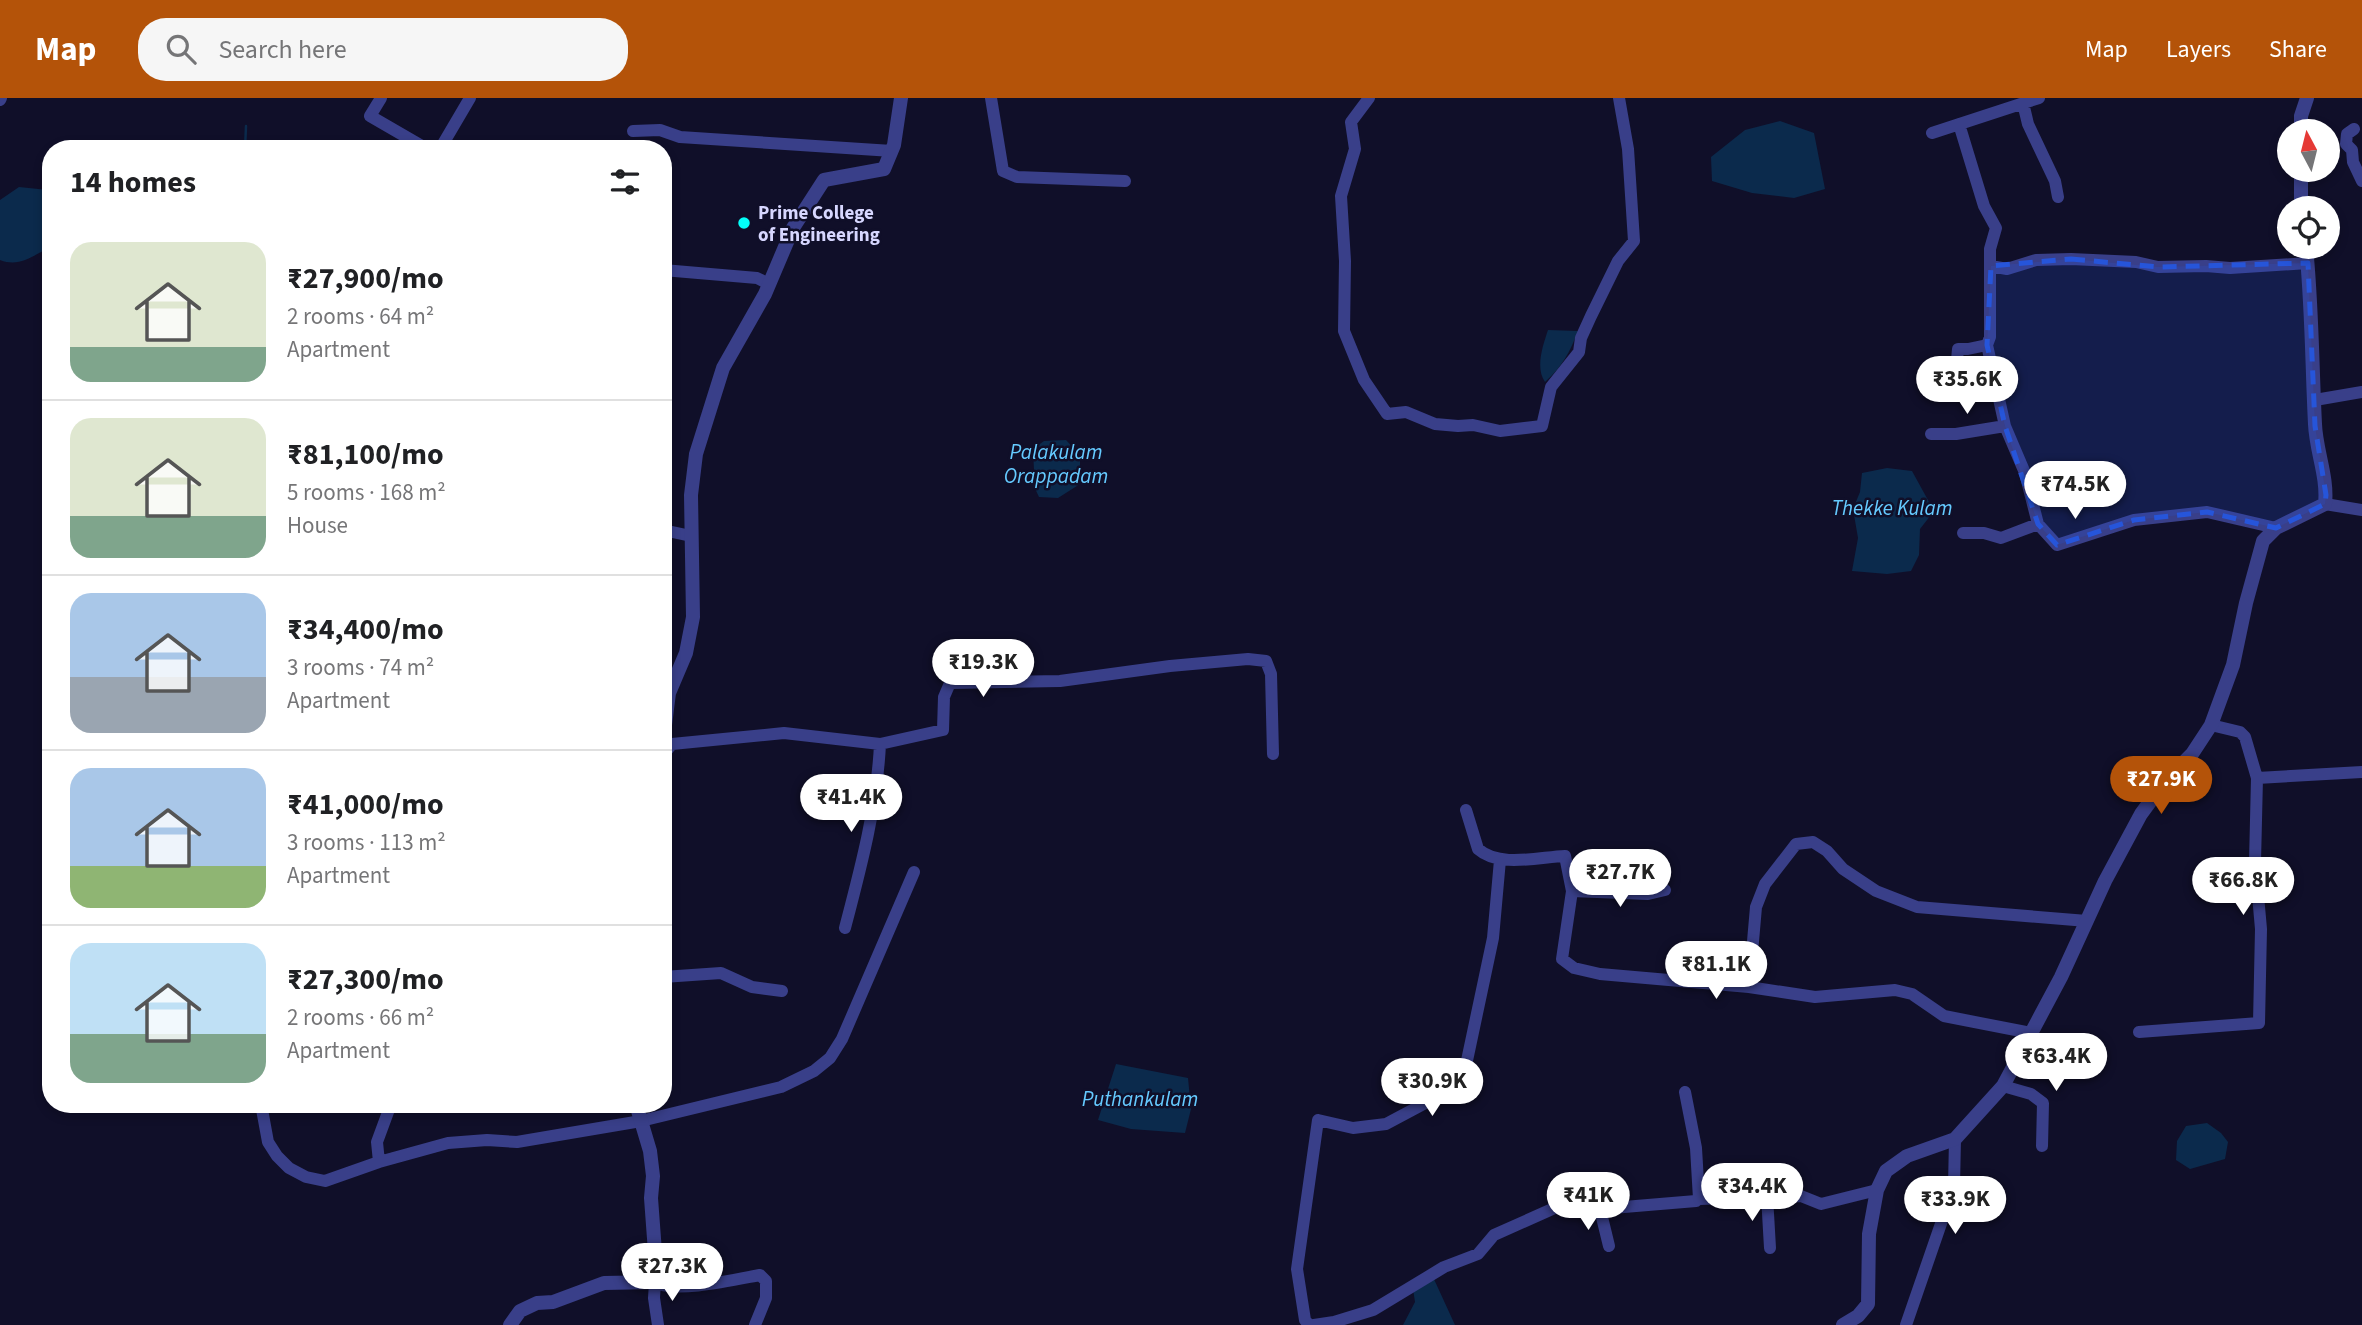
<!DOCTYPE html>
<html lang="en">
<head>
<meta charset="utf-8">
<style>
	:root { --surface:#fff; --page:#f6f6f6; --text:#202124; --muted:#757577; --line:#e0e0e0; --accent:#b45309 }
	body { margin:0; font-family:"Source Sans 3",sans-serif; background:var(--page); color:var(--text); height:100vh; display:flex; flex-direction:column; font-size:26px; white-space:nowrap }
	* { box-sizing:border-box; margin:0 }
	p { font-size:23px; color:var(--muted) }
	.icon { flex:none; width:38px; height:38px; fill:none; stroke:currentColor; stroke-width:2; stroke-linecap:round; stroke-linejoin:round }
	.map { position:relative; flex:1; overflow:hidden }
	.sheet { position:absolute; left:42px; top:42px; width:630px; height:973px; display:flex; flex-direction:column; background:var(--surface); border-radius:28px; box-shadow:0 4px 10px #0003 }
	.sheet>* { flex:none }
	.needle { width:46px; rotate:353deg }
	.controls { position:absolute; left:2277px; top:21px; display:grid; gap:14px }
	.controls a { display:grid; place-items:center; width:63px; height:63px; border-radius:50%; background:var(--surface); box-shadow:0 4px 10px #0003; font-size:35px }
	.price { position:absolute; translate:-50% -60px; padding:0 16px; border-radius:24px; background:#fff; color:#222; font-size:23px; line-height:46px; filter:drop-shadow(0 2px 4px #0008) }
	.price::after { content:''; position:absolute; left:50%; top:42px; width:21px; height:16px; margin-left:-10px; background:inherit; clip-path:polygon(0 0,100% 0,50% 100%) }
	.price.current { background:var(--accent); color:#fff }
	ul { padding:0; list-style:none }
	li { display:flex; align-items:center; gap:21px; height:175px; padding:0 28px }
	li+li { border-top:2px solid var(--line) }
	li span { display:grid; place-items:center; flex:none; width:196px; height:140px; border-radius:21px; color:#555 }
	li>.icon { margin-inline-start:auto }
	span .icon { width:84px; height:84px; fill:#fffc; stroke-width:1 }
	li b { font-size:30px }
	h2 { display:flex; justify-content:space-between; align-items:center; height:84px; padding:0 28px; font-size:30px }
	header { display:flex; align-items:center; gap:42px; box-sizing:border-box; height:98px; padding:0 35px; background:var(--accent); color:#fff }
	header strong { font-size:33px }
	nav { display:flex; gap:38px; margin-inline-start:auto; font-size:24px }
	.search { width:490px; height:63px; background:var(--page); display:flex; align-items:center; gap:18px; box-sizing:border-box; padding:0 24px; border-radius:28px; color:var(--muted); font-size:26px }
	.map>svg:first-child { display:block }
	.water { fill:#0b2a4c }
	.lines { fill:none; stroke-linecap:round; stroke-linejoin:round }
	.stream { stroke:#0b2a4c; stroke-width:2.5 }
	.minor { stroke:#393f89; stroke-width:12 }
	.tertiary { stroke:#393f89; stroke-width:14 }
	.marked { fill:#2655da; fill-opacity:0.2; stroke:#2655da; stroke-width:5; stroke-dasharray:14 9; stroke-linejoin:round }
	.poi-dot { fill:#03fff9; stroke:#100f29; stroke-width:2.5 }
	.labels { text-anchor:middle; stroke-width:5; stroke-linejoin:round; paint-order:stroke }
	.poi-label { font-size:19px; font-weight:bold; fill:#d7d7ff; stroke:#100f29; text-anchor:start }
	.water-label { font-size:21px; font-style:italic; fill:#65caff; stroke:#100f29 }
</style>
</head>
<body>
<header>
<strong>Map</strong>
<div class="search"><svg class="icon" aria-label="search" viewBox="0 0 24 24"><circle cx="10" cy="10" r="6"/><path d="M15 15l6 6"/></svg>Search here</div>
<nav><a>Map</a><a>Layers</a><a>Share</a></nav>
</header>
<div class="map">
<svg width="2362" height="1227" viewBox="0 0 2362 1227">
	<rect width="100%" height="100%" fill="#100f29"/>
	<path class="water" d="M1780,23L1814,35L1825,91L1794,100L1752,95L1712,83L1711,59L1745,32Z
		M19,89L48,92L50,131L45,152C29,160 18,169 0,162V102Z
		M1548,232L1578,233C1570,254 1562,269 1545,284C1535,270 1543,247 1548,232Z
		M1066,342L1080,357V386L1058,400L1039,399L1031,382L1034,372L1033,351L1044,343Z
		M1887,370L1912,373L1934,413L1920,431L1919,457L1911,473L1887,476L1852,473L1858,440L1853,411L1860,394L1862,375Z
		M1116,966L1188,980L1191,1011L1185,1035L1131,1031L1098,1022Z
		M2207,1025L2221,1035L2228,1044L2225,1061L2190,1071L2176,1062L2177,1043L2186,1028Z
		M1433,1179L1455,1227H1403L1415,1204L1413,1191Z"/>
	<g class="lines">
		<path class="stream" d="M245,51L246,28"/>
		<path class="minor" d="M381,0L370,18L427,51
			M991,0L1003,73L1017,79L1125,83
			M1369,0L1351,24L1355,51L1341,98L1345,163L1344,233L1364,282L1387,316L1406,314L1435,326L1458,328L1473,327L1500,333L1542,328L1551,289L1579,254L1581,240L1591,218L1618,163L1634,143L1628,51L1619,0
			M0,2L1,0
			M2023,5L2028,26L2055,83L2058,99
			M2354,31L2347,36L2346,46L2352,52L2353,64L2362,83
			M633,33L660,32L680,39L892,53
			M1932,35L2039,0
			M440,51L470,0
			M1991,168L2007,171L2036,162L2071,161L2136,164L2158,169L2206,168L2230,170L2308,165
			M663,172L757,180L769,186
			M1987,247L2005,328L2025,375L2038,426L2057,447L2134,422L2207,414L2276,430
			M1955,284L1958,251H1968L1987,247L1990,239V151L1996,130L1984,108L1959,26
			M2315,302L2362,294
			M1931,336H1956L2005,328
			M2325,406L2362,412
			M663,432L691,438
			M1963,435H1984L2001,440L2038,426
			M663,657L672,646L784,635L880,646L943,632L944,599L950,585L1060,583L1170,568L1248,561L1266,563L1271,576L1273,656
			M2257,680L2362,674
			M1466,712L1478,751C1499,770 1539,759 1565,758L1572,793L1562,861L1574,870L1600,876L1749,889L1815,899L1895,892L1912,896L1944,918L2031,935
			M1572,793L1648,796L1665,792
			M845,830C861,769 877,709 880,646
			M663,879L721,875L752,889L782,893
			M1749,889L1756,809L1765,786L1796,746L1813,744L1827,753L1843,771L1876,793L1917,809L2087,823
			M2139,934L2259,925L2261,831L2255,764L2257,680L2245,639L2240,634L2211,627
			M2003,988L2031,996L2043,1005L2042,1048
			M1685,994L1696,1050L1699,1101L1801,1098L1821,1106L1877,1092
			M261,1006L268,1044L277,1058L289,1070L306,1079L325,1083L379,1064L448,1045L487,1042L517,1044L641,1023L781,989L814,973L830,960L842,941L914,774
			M379,1064L377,1044L391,1006
			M1767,1098L1770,1150
			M1600,1111L1609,1148
			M658,1227L654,1200L655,1184C673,1196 738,1181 760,1177L766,1183V1200L755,1227
			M1309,1227L1305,1222L1297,1171L1318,1022L1353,1030L1386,1026L1431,1002L1465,972L1493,840L1500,762
			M1314,1227L1334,1224L1373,1212L1444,1169L1478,1156L1494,1137L1559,1108L1600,1111L1696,1103
			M1906,1227L1954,1088L1955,1041"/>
		<path class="tertiary" d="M2301,33V18L2307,0
			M2301,72V110
			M663,643L669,595L686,555L693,519L691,397L696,356L723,270L765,196L793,130L824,82L884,71L894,47L901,0
			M510,1227L520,1213L537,1205L553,1204L604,1185L655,1184L657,1181L651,1100L653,1078L650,1053L636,1006
			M1843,1227L1858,1218L1868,1206L1869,1136L1877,1092L1886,1073L1907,1058L1955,1041L2003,988L2061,879L2105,783L2141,716L2166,682L2192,656L2211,627L2233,567L2246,505L2263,443L2276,430L2325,406C2328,379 2316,353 2315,326C2312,267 2312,208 2306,149"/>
	</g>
	<path class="marked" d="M2071,161L2158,169L2308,165L2315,328L2326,397L2325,406L2276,430L2207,414L2134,422L2057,447L2038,426L2005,328L1987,247L1991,168Z"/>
	<circle class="poi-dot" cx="744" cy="125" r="7"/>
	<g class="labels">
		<g class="poi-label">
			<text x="758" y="121">Prime College<tspan x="758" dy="22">of Engineering</tspan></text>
		</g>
		<g class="water-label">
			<text x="1056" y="361">Palakulam<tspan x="1056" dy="24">Orappadam</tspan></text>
			<text x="1892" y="417">Thekke Kulam</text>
			<text x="1140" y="1008">Puthankulam</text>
		</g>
	</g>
</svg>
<div class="controls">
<a><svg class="needle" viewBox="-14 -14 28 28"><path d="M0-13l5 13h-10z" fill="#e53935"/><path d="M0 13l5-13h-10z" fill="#757577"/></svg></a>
<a><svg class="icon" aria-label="locate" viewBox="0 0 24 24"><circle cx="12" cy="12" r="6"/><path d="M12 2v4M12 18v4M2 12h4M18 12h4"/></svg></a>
</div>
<b class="price" style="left:1967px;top:318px">₹35.6K</b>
<b class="price" style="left:2075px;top:423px">₹74.5K</b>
<b class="price" style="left:983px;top:601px">₹19.3K</b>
<b class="price current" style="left:2161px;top:718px">₹27.9K</b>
<b class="price" style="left:851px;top:736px">₹41.4K</b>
<b class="price" style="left:1620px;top:811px">₹27.7K</b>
<b class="price" style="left:2243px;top:819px">₹66.8K</b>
<b class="price" style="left:1716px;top:903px">₹81.1K</b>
<b class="price" style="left:2056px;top:995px">₹63.4K</b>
<b class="price" style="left:1432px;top:1020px">₹30.9K</b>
<b class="price" style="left:1752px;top:1125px">₹34.4K</b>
<b class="price" style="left:1588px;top:1134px">₹41K</b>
<b class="price" style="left:1955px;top:1138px">₹33.9K</b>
<b class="price" style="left:672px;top:1205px">₹27.3K</b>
<section class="sheet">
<h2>14 homes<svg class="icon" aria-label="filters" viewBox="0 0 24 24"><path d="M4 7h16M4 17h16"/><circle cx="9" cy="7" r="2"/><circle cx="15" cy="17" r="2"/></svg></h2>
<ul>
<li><span style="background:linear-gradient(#dfe7d0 75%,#7fa58c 0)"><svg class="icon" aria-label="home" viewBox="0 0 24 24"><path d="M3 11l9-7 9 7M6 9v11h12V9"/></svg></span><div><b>₹27,900/mo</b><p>2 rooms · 64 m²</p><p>Apartment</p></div></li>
<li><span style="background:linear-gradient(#dfe7d0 70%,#7fa58c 0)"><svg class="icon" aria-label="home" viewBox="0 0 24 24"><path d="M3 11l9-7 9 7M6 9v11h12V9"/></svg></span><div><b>₹81,100/mo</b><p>5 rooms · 168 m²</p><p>House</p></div></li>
<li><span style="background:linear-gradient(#a9c7e8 60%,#9aa5b1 0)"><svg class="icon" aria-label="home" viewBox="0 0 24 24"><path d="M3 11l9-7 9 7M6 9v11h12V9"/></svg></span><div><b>₹34,400/mo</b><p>3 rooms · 74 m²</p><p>Apartment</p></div></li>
<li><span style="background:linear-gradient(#a9c7e8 70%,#8fb573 0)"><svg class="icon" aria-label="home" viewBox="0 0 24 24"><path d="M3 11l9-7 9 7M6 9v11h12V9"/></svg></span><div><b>₹41,000/mo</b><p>3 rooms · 113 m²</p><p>Apartment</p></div></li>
<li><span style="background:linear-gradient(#bfe0f5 65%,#7fa58c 0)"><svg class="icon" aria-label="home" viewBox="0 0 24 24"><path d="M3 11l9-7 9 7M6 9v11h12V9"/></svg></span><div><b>₹27,300/mo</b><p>2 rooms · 66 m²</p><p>Apartment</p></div></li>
</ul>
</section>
</div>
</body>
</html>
